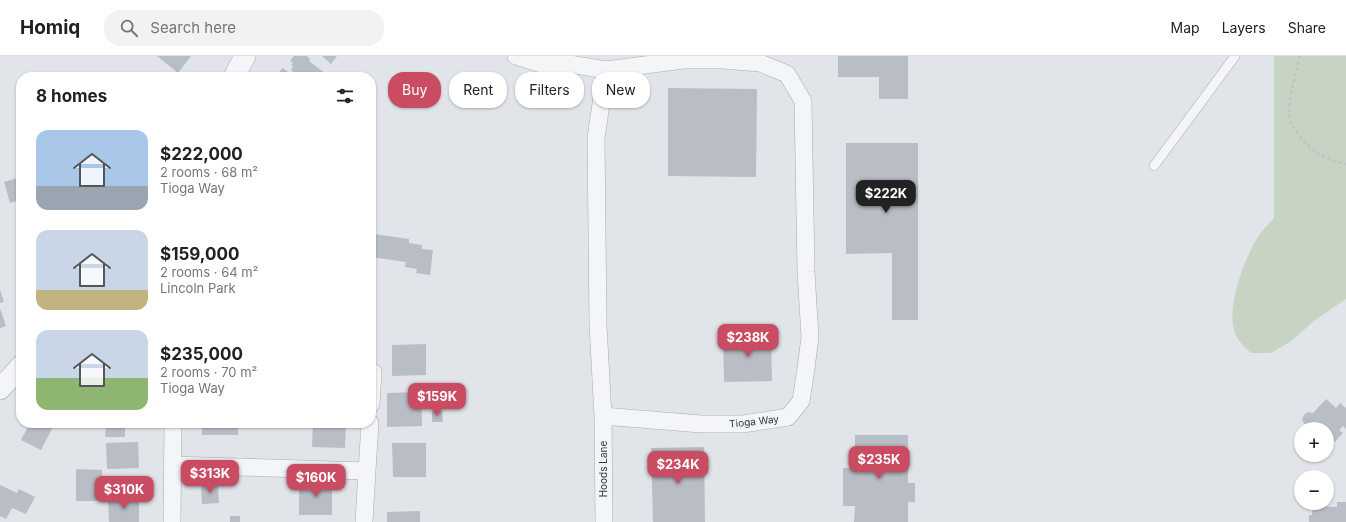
<!DOCTYPE html>
<html lang="en">
<head>
<meta charset="utf-8">
<style>
	:root { --surface:#fff; --page:#f2f2f2; --text:#202124; --muted:#757577; --line:#e0e0e0; --accent:#c94c62 }
	body { margin:0; font-family:Inter,sans-serif; background:var(--page); color:var(--text); height:100vh; display:flex; flex-direction:column; font-size:15px; white-space:nowrap }
	* { box-sizing:border-box; margin:0 }
	p { font-size:13px; color:var(--muted) }
	.icon { flex:none; width:22px; height:22px; fill:none; stroke:currentColor; stroke-width:2; stroke-linecap:round; stroke-linejoin:round }
	.map { position:relative; flex:1; overflow:hidden }
	.details { position:absolute; left:16px; top:16px; width:360px; height:356px; display:flex; flex-direction:column; background:var(--surface); border-radius:16px; box-shadow:0 1px 3px #0004 }
	.details>* { flex:none }
	.guide { position:absolute; left:388px; top:16px; width:380px; height:36px; display:flex; gap:8px }
	.buttons { position:absolute; left:1294px; top:366px; display:grid; gap:8px }
	.buttons a { display:grid; place-items:center; width:40px; height:40px; border-radius:50%; background:var(--surface); box-shadow:0 1px 3px #0004; font-size:20px }
	.price { position:absolute; translate:-50% -34px; padding:0 9px; border-radius:8px; background:var(--accent); color:#fff; font-size:13px; line-height:26px; filter:drop-shadow(0 1px 2px #0008) }
	.price::after { content:''; position:absolute; left:50%; top:24px; width:12px; height:9px; margin-left:-6px; background:inherit; clip-path:polygon(0 0,100% 0,50% 100%) }
	.price.on { background:#222; color:#fff }
	ul { padding:0; list-style:none }
	li { display:flex; align-items:center; gap:12px; height:100px; padding:0 20px }
	li span { display:grid; place-items:center; flex:none; width:112px; height:80px; border-radius:12px; color:#555 }
	li>.icon { margin-inline-start:auto }
	span .icon { width:48px; height:48px; fill:#fffc; stroke-width:1 }
	li b { font-size:17px }
	h2 { display:flex; justify-content:space-between; align-items:center; height:48px; padding:0 20px; font-size:17px }
	.tag { padding:0 14px; border-radius:16px; background:var(--surface); box-shadow:0 1px 3px #0004; font-size:14px; line-height:36px }
	.tag.on { background:var(--accent); color:#fff }
	header { display:flex; align-items:center; gap:24px; box-sizing:border-box; height:56px; padding:0 20px; background:var(--surface); border-bottom:1px solid var(--line) }
	header strong { font-size:19px }
	nav { display:flex; gap:22px; margin-inline-start:auto; font-size:14px }
	.search { width:280px; height:36px; background:var(--page); display:flex; align-items:center; gap:10px; box-sizing:border-box; padding:0 14px; border-radius:16px; color:var(--muted); font-size:15px }
	.map>svg:first-child { display:block }
	.green { fill:#c7d3c3 }
	.building { fill:#b9bec6 }
	.lines { fill:none; stroke-linecap:round; stroke-linejoin:round }
	.service-casing { stroke:#a6acb3; stroke-width:10 }
	.minor-casing { stroke:#a6acb3; stroke-width:18 }
	.tertiary-casing { stroke:#a6acb3; stroke-width:22 }
	.path { stroke:#bfc3c8; stroke-width:2.5; stroke-dasharray:3 3; stroke-linecap:butt }
	.service { stroke:#f4f5f8; stroke-width:9 }
	.minor { stroke:#f4f5f8; stroke-width:17 }
	.tertiary { stroke:#f4f5f8; stroke-width:21 }
	.labels { text-anchor:middle; stroke-width:3; stroke-linejoin:round; paint-order:stroke }
	.street-label { font-size:10px; fill:#2a3341; stroke:#f1f4f7 }
</style>
</head>
<body>
<header>
<strong>Homiq</strong>
<div class="search"><svg class="icon" aria-label="search" viewBox="0 0 24 24"><circle cx="10" cy="10" r="6"/><path d="M15 15l6 6"/></svg>Search here</div>
<nav><a>Map</a><a>Layers</a><a>Share</a></nav>
</header>
<div class="map">
<svg width="1346" height="466" viewBox="0 0 1346 466">
	<rect width="100%" height="100%" fill="#e1e5e9"/>
	<path class="green" d="M1274,0H1346V243L1315,264L1290,286L1271,297H1251C1247,293 1241,288 1238,283C1222,259 1244,203 1258,181C1262,174 1269,168 1274,162Z"/>
	<path class="building" d="M157,0H191L178,17Z
		M294,0H307L310,3L309,5L330,21H305L300,17L298,20L291,14L293,11L291,9L293,7L290,5Z
		M322,0H337L331,8Z
		M838,0H908V43H879V21H838Z
		M282,12L293,19L292,21H277Z
		M668,32L757,33L756,121L668,120Z
		M846,87H918V264H892V197L846,198Z
		M21,121V144L10,147L4,126Z
		M374,178L409,183V187L422,189V193L433,194L430,219L416,217L417,213L405,211L406,206L371,201Z
		M0,234L4,246L0,247Z
		M0,252L6,270L0,272Z
		M771,278L772,325L724,326L723,279Z
		M426,288V319L392,320V289Z
		M421,336L422,370L387,371V337Z
		M1326,343L1336,352L1340,347L1346,352V373L1343,370L1339,374L1343,377L1335,386L1332,384L1328,389L1327,373H1301L1305,369L1302,364L1304,359L1308,356L1313,357Z
		M432,355H442L443,366H432Z
		M30,367H55L41,394L21,384Z
		M202,367H238V379H202Z
		M313,367H346L345,392L312,391Z
		M106,368L125,369V381H105Z
		M855,379H908V427H915V446H908V466H854L855,450H843V412H855Z
		M138,386L139,412L107,413L106,387Z
		M392,387H426V421H393Z
		M704,391L705,466H653L651,392Z
		M76,413L102,414V445H76Z
		M299,425H332V459H299Z
		M0,429L17,437L19,433L35,441L26,458L12,452L6,463L0,460Z
		M218,429L219,447L202,448L201,430Z
		M139,441V466H109L108,442Z
		M1337,446H1346V466H1309V459H1312L1313,450L1337,451Z
		M420,455V466H387V456Z
		M230,460H240V466H230Z"/>
	<g class="lines">
		<g class="service-casing">
			<path id="service" d="M1154,110L1235,0"/>
		</g>
		<g class="minor-casing">
			<path id="minor" d="M516,0L541,8H570L606,14L683,4H723L760,7L787,18L803,45L806,216L810,281L806,312L801,345L788,361L743,368H701L603,360
				M371,348L373,316
				M172,409L367,415L370,367
				M172,466L173,367
				M364,466L367,415
				M604,466L603,360L598,269L596,82L606,14"/>
		</g>
		<g class="tertiary-casing">
			<path id="tertiary" d="M234,21L245,0
				M0,333L21,310"/>
		</g>
		<path class="path" d="M1300,0C1296,18 1285,49 1291,67C1294,74 1301,81 1306,87C1318,99 1329,105 1346,108"/>
		<use href="#service" class="service"/>
		<use href="#minor" class="minor"/>
		<use href="#tertiary" class="tertiary"/>
	</g>
	<g class="labels">
		<g class="street-label">
			<text transform="translate(754 365) rotate(-6)" y="4">Tioga Way</text>
			<text transform="translate(603 413) rotate(-90)" y="4">Hoods Lane</text>
		</g>
	</g>
</svg>
<div class="buttons">
<a>+</a>
<a>−</a>
</div>
<b class="price on" style="left:886px;top:158px">$222K</b>
<b class="price" style="left:748px;top:302px">$238K</b>
<b class="price" style="left:437px;top:361px">$159K</b>
<b class="price" style="left:879px;top:424px">$235K</b>
<b class="price" style="left:678px;top:429px">$234K</b>
<b class="price" style="left:210px;top:438px">$313K</b>
<b class="price" style="left:316px;top:442px">$160K</b>
<b class="price" style="left:124px;top:454px">$310K</b>
<div class="guide">
<a class="tag on">Buy</a>
<a class="tag">Rent</a>
<a class="tag">Filters</a>
<a class="tag">New</a>
</div>
<section class="details">
<h2>8 homes<svg class="icon" aria-label="filters" viewBox="0 0 24 24"><path d="M4 7h16M4 17h16"/><circle cx="9" cy="7" r="2"/><circle cx="15" cy="17" r="2"/></svg></h2>
<ul>
<li><span style="background:linear-gradient(#a9c7e8 70%,#9aa5b1 0)"><svg class="icon" aria-label="home" viewBox="0 0 24 24"><path d="M3 11l9-7 9 7M6 9v11h12V9"/></svg></span><div><b>$222,000</b><p>2 rooms · 68 m²</p><p>Tioga Way</p></div></li>
<li><span style="background:linear-gradient(#c9d6e8 75%,#c2b280 0)"><svg class="icon" aria-label="home" viewBox="0 0 24 24"><path d="M3 11l9-7 9 7M6 9v11h12V9"/></svg></span><div><b>$159,000</b><p>2 rooms · 64 m²</p><p>Lincoln Park</p></div></li>
<li><span style="background:linear-gradient(#c9d6e8 60%,#8fb573 0)"><svg class="icon" aria-label="home" viewBox="0 0 24 24"><path d="M3 11l9-7 9 7M6 9v11h12V9"/></svg></span><div><b>$235,000</b><p>2 rooms · 70 m²</p><p>Tioga Way</p></div></li>
</ul>
</section>
</div>
</body>
</html>
